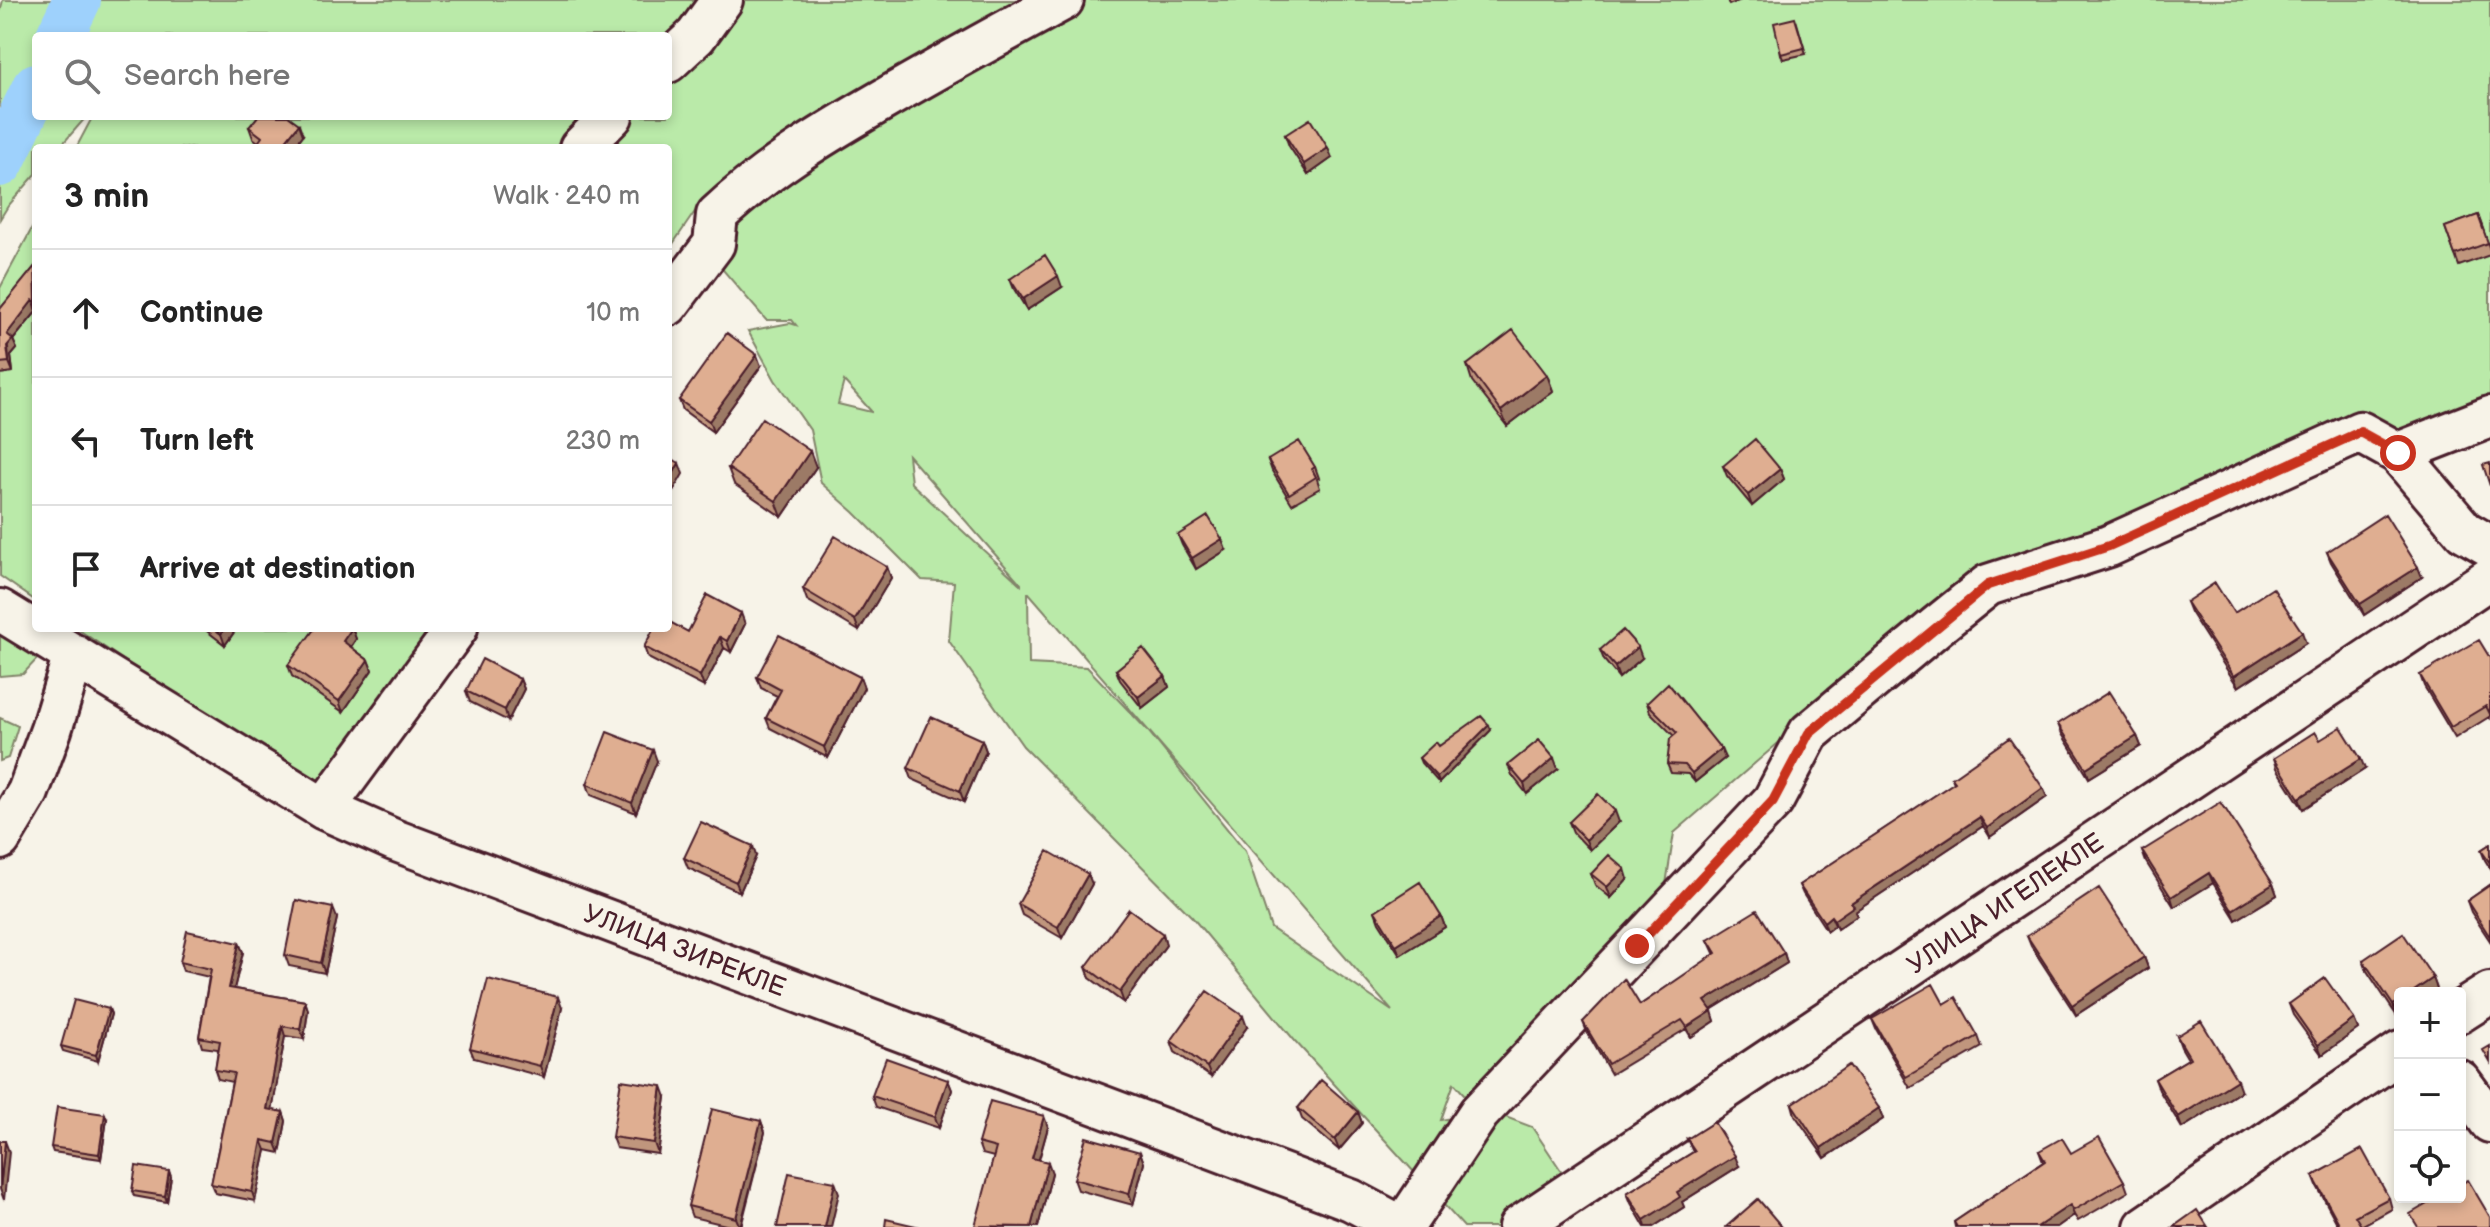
<!DOCTYPE html>
<meta charset="utf-8">
<style>
:root{--surface:#fff;--page:#f2f2f2;--text:#222;--muted:#767676;--line:#e0e0e0}
body{margin:0;font-family:"Balsamiq Sans",sans-serif;background:var(--page);color:var(--text)}
.controls{position:absolute;right:24px;bottom:24px;display:grid;overflow:hidden;border-radius:8px;box-shadow:0 4px 12px #0003}
.controls button{width:72px;height:72px;display:grid;place-items:center;padding:0;border:0;border-bottom:2px solid var(--line);background:var(--surface);color:var(--text);font:40px sans-serif}
.stop{position:absolute;width:24px;height:24px;margin:-18px;border:6px solid #c8321e;border-radius:50%;background:#fff}
.stop.end{background:#c8321e;border-color:#fff;box-shadow:0 2px 8px #0008}
.list{margin:0;padding:0;list-style:none}
h2{display:flex;justify-content:space-between;align-items:center;height:104px;margin:0;padding:0 32px;font-size:34px}
h2 small{font-size:26px;font-weight:400;color:var(--muted)}
.list li{display:grid;grid-template-columns:52px 1fr auto;gap:24px;align-items:center;box-sizing:border-box;height:128px;padding:0 32px;border-top:2px solid var(--line)}
.list b{display:block;font-size:30px;white-space:nowrap}
.list em{font-size:26px;font-style:normal;color:var(--muted)}
.icon{flex:none;width:44px;height:44px;fill:none;stroke:currentColor;stroke-width:2;stroke-linecap:round;stroke-linejoin:round}
.map{position:relative;flex:none;width:2490px;height:1227px;overflow:hidden}
.search{position:absolute;background:var(--surface);box-shadow:0 4px 12px #0003;left:32px;top:32px;width:640px;height:88px;display:flex;align-items:center;gap:20px;box-sizing:border-box;padding:0 28px;border-radius:8px;color:var(--muted);font-size:30px}
.panel{position:absolute;background:var(--surface);box-shadow:0 4px 12px #0003;left:32px;top:144px;width:640px;height:488px;border-radius:8px}
.map>svg:first-child{display:block}
</style>
<div class="map">
<svg width="2490" height="1227" viewBox="0 0 2490 1227">
<rect width="100%" height="100%" fill="#f7f3e8"/>
<filter id="ink" filterUnits="userSpaceOnUse"><feTurbulence type="fractalNoise" baseFrequency=".0125" numOctaves="2"/><feDisplacementMap in="SourceGraphic" scale="16" xChannelSelector="R" yChannelSelector="G"/><feConvolveMatrix kernelMatrix="1 2 1 2 8 2 1 2 1" color-interpolation-filters="sRGB"/></filter>
<g filter="url(#ink)">
<path fill="#baeaa9" stroke="#82846a" stroke-width="2" fill-rule="evenodd" d="M3,0H2490V413L2373,453L2114,531L1988,562L1674,833L1662,910L1473,1104L1454,1083L1441,1120L1490,1111L1532,1127L1568,1181L1502,1227H1464L1295,1041L1192,917L1023,746L949,641L954,582L922,580L854,512L821,483L810,430L775,380L748,331L790,323L796,325L792,320H766L699,242L709,224L696,210L668,251V148H76L93,116H668V36H36V116H87L59,148H36V174L8,206L0,219V12ZM844,381L871,411V412L838,404ZM908,455L1021,584V585L911,483ZM1028,593H1029L1392,1011L1271,928L1245,851L1149,732L1087,667L1029,664Z
M36,221V601L0,576V288Z
M76,628H438L318,792Z
M0,635L39,657L23,674L0,676Z
M0,718L18,726L8,758L0,761Z"/>
<g fill="none" stroke-linecap="round" stroke-linejoin="round">
<path stroke="#9ed1fc" stroke-width="48" d="M60,36L77,0
M0,163L36,87"/>
<defs>
<path id="minor" d="M668,62L696,36L722,0
M580,148L612,116
M668,305L714,244L717,215C765,170 819,137 876,104C938,68 1000,34 1063,0
M2398,453L2490,417
M0,610L324,809L394,840L1351,1200L1402,1227
M324,809L457,628
M0,839L28,792L51,730L74,655
M2460,1012L2490,993
M2460,1081L2490,1122
M1403,1227L1479,1113L1773,801L1809,733L1937,626L1988,585L2109,546L2360,432L2398,453L2464,531L2490,546
M1519,1227L2490,578
M2145,1227L2400,1052"/>
</defs>
<use href="#minor" stroke="#4a1f2b" stroke-width="46"/>
<use href="#minor" stroke="#f7f3e8" stroke-width="40"/>
</g>
<path fill="#c0967d" stroke="#4a1f2b" stroke-width="2" d="M1727,0H1741L1729,5Z
M1797,23L1806,54L1783,59L1781,54Z
M249,127L303,135L293,148H254L258,142L253,138Z
M1285,135L1332,158L1308,175L1289,146Z
M2478,215L2490,250V255L2459,266L2445,227Z
M36,266V312L13,340L17,349L11,356L13,372L0,374V309Z
M1010,279L1062,287L1027,310L1014,289Z
M1467,365L1547,375L1553,391L1507,426L1472,381Z
M761,366L713,432L683,410L679,400Z
M1268,460L1315,467L1319,478L1317,479L1320,488L1292,504L1272,471Z
M1723,466L1780,469L1784,479L1752,506L1727,476Z
M816,467L782,517L734,484L728,468Z
M1178,535L1226,550L1196,569L1182,545Z
M2327,552L2422,577L2364,615L2331,562Z
M887,567L891,578L859,631L807,600L803,589Z
M2186,602L2234,613L2306,643L2238,687L2190,612Z
M745,624L731,652L724,648L704,687L648,658L644,647L688,632Z
M203,628H237L225,645Z
M352,628L356,639L351,647L368,660L372,670L343,712L292,676L288,665Z
M1600,650L1642,658L1619,678L1604,660Z
M2490,658V718L2489,717L2455,738L2424,686L2420,675Z
M1116,670L1165,676L1169,687L1142,708L1120,680Z
M757,677H860L864,688L828,758L770,728L766,718L777,696L761,688Z
M520,679L524,689L508,721L470,702L466,691Z
M1647,703L1725,758L1695,782L1688,774L1671,773L1667,764L1674,736L1650,712Z
M2058,724L2137,736L2141,746L2089,778L2062,734Z
M1491,730L1439,783L1421,763L1419,758L1439,746Z
M982,740L986,751L964,802L912,779L908,768Z
M2274,758L2365,769L2303,809L2277,768Z
M657,761L636,813L591,795L587,784Z
M1508,765L1558,769L1527,794L1512,775Z
M1952,778L2043,788L2047,797L1990,837L1983,826L1855,911L1857,915L1837,929L1835,925L1827,931L1803,894L1799,885L1954,783Z
M1569,822H1619L1590,850L1573,832Z
M2490,844V868L2485,860L2481,850Z
M2142,851L2273,884L2277,895L2236,920L2213,883L2174,907L2146,862Z
M756,856L740,892L688,868L684,858Z
M1591,874L1628,879L1611,898L1595,885Z
M1092,884L1062,938L1022,915L1018,904Z
M2490,885V941L2471,912L2467,901Z
M1375,911L1441,916L1445,927L1400,955L1379,922Z
M337,918L325,973L289,966L285,955Z
M1163,934L1166,945L1124,1003L1090,978L1086,967Z
M2027,936L2144,957L2148,968L2076,1015L2031,946Z
M1708,940L1784,953L1787,963L1711,1010L1715,1021L1691,1037L1686,1029L1611,1074L1587,1032L1583,1022L1640,1005L1715,955Z
M239,943L243,952L234,989L305,1001L308,1010L304,1039L285,1036L272,1110L283,1112L286,1121L280,1153L266,1150L255,1201L215,1193L211,1184L232,1082L218,1079L215,1070L218,1049L202,1047L199,1037L209,977L183,971L180,962Z
M2363,960L2433,978L2437,989L2431,993H2400V1014L2397,1016L2367,971Z
M1944,1004L1978,1036L1982,1047L1910,1088L1876,1029L1872,1019Z
M2289,1004L2354,1019L2358,1029L2322,1055L2293,1015Z
M562,1008L544,1077L474,1058L470,1048Z
M109,1009L111,1014L98,1061L63,1051L61,1046Z
M1247,1027L1211,1077L1175,1052L1171,1041Z
M2177,1036L2241,1091L2182,1128L2159,1090L2155,1079L2188,1059L2181,1047Z
M948,1080L952,1090L939,1128L876,1107L872,1096Z
M666,1097L658,1154L616,1148L612,1137Z
M1792,1104L1879,1108L1883,1119L1825,1158L1795,1115Z
M1298,1108L1358,1112L1362,1123L1339,1150L1302,1119Z
M107,1119L101,1159L53,1152L51,1147Z
M761,1121L765,1132L741,1227H734L692,1217L688,1206Z
M1048,1127L1039,1160L1052,1173L1038,1227H976L994,1157L982,1154L978,1143Z
M1687,1139L1739,1166L1682,1202L1684,1207L1653,1227H1645L1631,1203L1627,1193L1693,1152Z
M2039,1151L2071,1153L2124,1181L2128,1192L2078,1221L2074,1215L2057,1227H1955L1954,1222L2043,1162Z
M1140,1152L1144,1163L1133,1205L1078,1190L1074,1179Z
M169,1171L171,1177L167,1202L134,1196L132,1191Z
M2313,1176L2389,1198L2392,1209L2361,1226L2362,1227H2339L2317,1186Z"/>
<path fill="#9c7a66" stroke="#4a1f2b" stroke-width="2" d="M299,124L303,135L293,148H280Z
M1328,148L1332,158L1308,175L1304,164Z
M1058,276L1062,287L1027,310L1023,299Z
M33,300L36,312L13,340L17,349L11,356L13,372L9,362L7,334Z
M757,355L761,366L713,432L709,421Z
M1547,375L1553,391L1507,426L1501,411Z
M810,451L816,467L782,517L776,501Z
M679,463L683,474L668,500V483Z
M1780,469L1784,479L1752,506L1748,495Z
M1222,539L1226,550L1196,569L1192,558Z
M887,567L891,578L859,631L855,620Z
M2418,567L2422,577L2364,615L2360,604Z
M741,613L745,624L731,652L727,641Z
M225,628H237L225,645L221,634Z
M352,628L356,639L347,652L343,641Z
M2302,632L2306,643L2238,687L2234,676Z
M720,637L724,648L704,687L700,676Z
M1638,647L1642,658L1619,678L1615,667Z
M368,660L372,670L343,712L339,701Z
M1165,676L1169,687L1142,708L1138,697Z
M860,677L864,688L828,758L824,747Z
M520,679L524,689L508,721L505,710Z
M1489,725L1491,730L1439,783L1437,777Z
M2137,736L2141,746L2089,778L2086,768Z
M982,740L986,751L964,802L960,791Z
M1721,749L1725,758L1695,782L1692,773Z
M653,750L657,761L636,813L632,803Z
M1554,758L1558,769L1527,794L1524,784Z
M2361,759L2365,769L2303,809L2299,798Z
M2043,788L2047,797L1990,837L1987,828Z
M1615,811L1619,822L1590,850L1586,840Z
M1980,817L1983,826L1855,911L1857,915L1837,929L1834,920L1851,903Z
M753,846L756,856L740,892L736,882Z
M1625,869L1628,879L1611,898L1607,887Z
M2209,873L2213,883L2174,907L2171,897Z
M1088,874L1092,884L1062,938L1058,927Z
M2273,884L2277,895L2236,920L2232,910Z
M333,908L337,918L325,973L321,963Z
M1441,916L1445,927L1400,955L1396,945Z
M1831,916L1835,925L1827,931L1824,922Z
M1163,934L1166,945L1124,1003L1120,992Z
M239,943L243,952L232,997L229,988Z
M1784,953L1787,963L1709,1011L1705,1001Z
M2144,957L2148,968L2076,1015L2072,1005Z
M2433,978L2437,989L2431,993H2411Z
M558,997L562,1008L544,1077L540,1066Z
M305,1001L308,1010L304,1039L300,1029Z
M2400,1001V1014L2397,1016L2393,1005Z
M109,1009L111,1014L98,1061L96,1055Z
M1712,1011L1715,1021L1691,1037L1687,1027Z
M1243,1016L1247,1027L1211,1077L1207,1067Z
M2354,1019L2358,1029L2322,1055L2318,1045Z
M282,1026L285,1036L271,1118L267,1109Z
M948,1080L952,1090L939,1128L935,1117Z
M2237,1080L2241,1091L2182,1128L2178,1117Z
M662,1086L666,1097L658,1154L654,1143Z
M1879,1108L1883,1119L1825,1158L1821,1148Z
M283,1112L286,1121L280,1153L276,1143Z
M1358,1112L1362,1123L1339,1150L1335,1140Z
M105,1114L107,1119L101,1159L99,1154Z
M1044,1116L1048,1127L1036,1169L1032,1158Z
M761,1121L765,1132L740,1227L736,1218Z
M262,1140L266,1150L255,1201L252,1192Z
M5,1141L9,1152L4,1200L0,1189Z
M1140,1152L1144,1163L1133,1205L1129,1194Z
M1735,1156L1739,1166L1682,1202L1684,1207L1653,1227H1646L1644,1220L1677,1192Z
M1048,1162L1052,1173L1038,1227H1031Z
M169,1171L171,1177L167,1202L165,1196Z
M835,1182L839,1193L831,1227H825Z
M2070,1205L2074,1215L2057,1227H2037Z"/>
<path fill="#dfae91" stroke="#4a1f2b" stroke-width="2" d="M1795,18L1804,48L1781,54L1774,23Z
M258,116H288L299,124L280,148H254L262,137L249,127Z
M1310,119L1328,148L1304,164L1285,135Z
M2478,215L2488,243L2455,255L2445,227Z
M1045,255L1058,276L1023,299L1010,279Z
M35,266L36,302L33,300L7,334L13,339L7,346L9,362L0,363V309Z
M1513,330L1547,375L1501,411L1467,365Z
M727,333L757,355L709,421L679,400Z
M762,418L810,451L776,501L728,468Z
M1755,439L1780,469L1748,495L1723,466Z
M1299,441L1315,467L1312,469L1316,477L1289,494L1268,460Z
M668,456L679,463L668,483Z
M2490,463V486L2483,465Z
M2385,514L2418,567L2360,604L2327,552Z
M1208,516L1222,539L1192,558L1178,535Z
M835,536L887,567L855,620L803,589Z
M2215,583L2234,613L2273,588L2302,632L2234,676L2186,602Z
M707,595L741,613L727,641L720,637L700,676L644,647L654,628H668V621L688,632Z
M213,628H225L221,634Z
M315,628H352L343,641L368,660L339,701L288,665Z
M1623,630L1638,647L1615,667L1600,650Z
M779,635L860,677L824,747L766,718L781,690L757,677Z
M2479,640L2490,658V714L2486,706L2451,727L2420,675Z
M1143,648L1165,676L1138,697L1116,670Z
M482,659L520,679L505,710L466,691Z
M1668,683L1721,749L1692,773L1685,765L1667,764L1670,739L1677,733L1647,703Z
M2109,692L2137,736L2086,768L2058,724Z
M1481,716L1489,725L1437,777L1419,758L1436,742L1439,746Z
M931,717L982,740L960,791L908,768Z
M2341,727L2361,759L2299,798L2274,758L2315,732L2320,740Z
M607,732L653,750L632,803L587,784Z
M2009,738L2043,788L1987,828L1980,817L1851,903L1854,906L1834,920L1831,916L1824,922L1799,885L1955,782L1952,778Z
M1539,740L1554,758L1524,784L1508,765Z
M1598,794L1615,811L1586,840L1569,822Z
M2221,802L2273,884L2232,910L2209,873L2171,897L2142,851Z
M701,822L753,846L736,882L684,858Z
M2490,844V863L2481,850Z
M1048,851L1088,874L1058,927L1018,904Z
M1609,855L1625,869L1607,887L1591,874Z
M1420,882L1441,916L1396,945L1375,911Z
M2490,885V937L2467,901Z
M2099,888L2144,957L2072,1005L2027,936Z
M296,900L333,908L321,963L285,955Z
M1129,909L1163,934L1120,992L1086,967Z
M1757,910L1784,953L1705,1001L1712,1011L1687,1027L1682,1020L1608,1064L1583,1022L1624,979L1640,1005L1716,953L1708,940Z
M187,931L239,943L229,988L305,1001L300,1029L282,1026L267,1109L283,1112L276,1143L262,1140L252,1192L211,1184L234,1073L215,1070L220,1041L199,1037L211,969L180,962Z
M2403,933L2433,978L2411,993H2400V1001L2393,1005L2363,960Z
M2325,978L2354,1019L2318,1045L2289,1004Z
M488,979L558,997L540,1066L470,1048Z
M1933,984L1944,1004L1956,997L1978,1036L1906,1077L1872,1019Z
M1207,991L1243,1016L1207,1067L1171,1041Z
M74,1000L109,1009L96,1055L61,1046Z
M2201,1021L2237,1080L2178,1117L2155,1079L2190,1058L2177,1036Z
M2490,1046V1062L2483,1050Z
M886,1058L948,1080L935,1117L872,1096Z
M1849,1065L1879,1108L1821,1148L1792,1104Z
M621,1080L662,1086L654,1143L612,1137Z
M1321,1080L1358,1112L1335,1140L1298,1108Z
M990,1101L1044,1116L1032,1158L1048,1162L1031,1227L975,1226L996,1148L978,1143Z
M57,1107L105,1114L99,1154L51,1147Z
M712,1109L761,1121L736,1218L688,1206Z
M1714,1122L1735,1156L1677,1192L1680,1197L1644,1220L1627,1193L1695,1151L1687,1139Z
M1086,1137L1140,1152L1129,1194L1074,1179Z
M2099,1137L2124,1181L2074,1210L2070,1205L2037,1227H1957L1954,1222L2045,1161L2039,1151L2062,1138L2071,1153Z
M0,1141H5L0,1189Z
M2362,1149L2389,1198L2355,1216L2362,1227H2341L2313,1176Z
M136,1166L169,1171L165,1196L132,1191Z
M789,1173L835,1182L825,1227H777Z
M2468,1180L2490,1217V1227H2418L2410,1214L2439,1197H2460V1184Z
M1758,1199L1782,1227H1726Z
M2197,1210L2208,1227H2173Z
M886,1219L920,1227H885Z"/>
</g>
<g fill="none" stroke-linecap="round" stroke-linejoin="round" filter="url(#ink)">
<path stroke="#c8321e" stroke-width="10" d="M1637,946L1773,801L1809,733L1988,585L2109,546L2360,432L2398,453"/>
</g>
<g text-anchor="middle" stroke-width="6" stroke-linejoin="round" paint-order="stroke">
<g font-size="26" fill="#4a1f2b" stroke="#f7f3e8">
<text transform="translate(2005 903) rotate(-34)" y="9">УЛИЦА ИГЕЛЕКЛЕ</text>
<text transform="translate(685 950) rotate(21)" y="9">УЛИЦА ЗИРЕКЛЕ</text>
</g>
</g>
</svg>
<div class="controls">
<button>+</button>
<button>−</button>
<button><svg class="icon" aria-label="locate" viewBox="0 0 24 24"><circle cx="12" cy="12" r="6"/><path d="M12 2v4M12 18v4M2 12h4M18 12h4"/></svg></button>
</div>
<div class="stop" style="left:2398px;top:453px"></div>
<div class="stop end" style="left:1637px;top:946px"></div>
<div class="search"><svg class="icon" aria-label="search" viewBox="0 0 24 24"><circle cx="10" cy="10" r="6"/><path d="M15 15l6 6"/></svg>Search here</div>
<section class="panel">
<h2>3 min<small>Walk · 240 m</small></h2>
<ul class="list">
<li><svg class="icon" aria-label="ahead" viewBox="0 0 24 24"><path d="M12 20V5M6 11l6-6 6 6"/></svg><div><b>Continue</b></div><em>10 m</em></li>
<li><svg class="icon" aria-label="left" viewBox="0 0 24 24"><path d="M17 20v-9H6M10 6l-5 5 5 5"/></svg><div><b>Turn left</b></div><em>230 m</em></li>
<li><svg class="icon" aria-label="arrive" viewBox="0 0 24 24"><path d="M6 21V4h12l-3 4 3 4H6"/></svg><div><b>Arrive at destination</b></div></li>
</ul>
</section>
</div>
